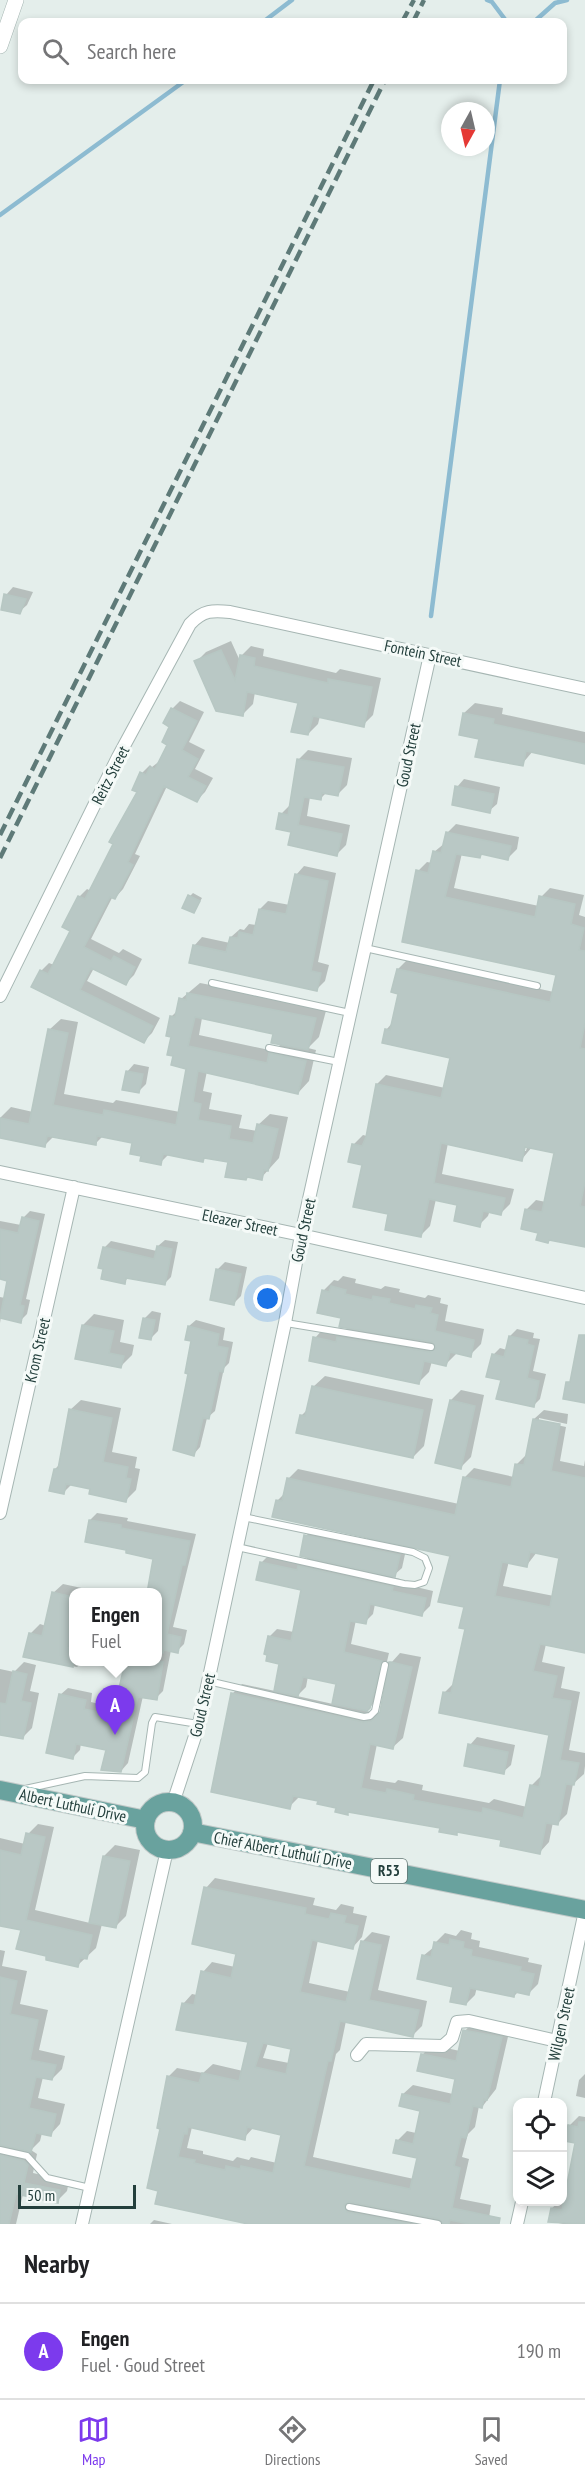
<!DOCTYPE html>
<meta charset="utf-8">
<style>
:root{--surface:#fff;--page:#f2f2f2;--text:#202124;--muted:#757577;--line:#e0e0e0;--accent:#7c3aed}
body{margin:0;font-family:"PT Sans Narrow",sans-serif;background:var(--page);color:var(--text)}
.controls{position:absolute;right:18px;bottom:18px;display:grid;overflow:hidden;border-radius:12px;box-shadow:0 3px 9px #0003}
.controls button{width:54px;height:54px;display:grid;place-items:center;padding:0;border:0;border-bottom:2px solid var(--line);background:var(--surface);color:var(--text);font:30px sans-serif}
.compass{position:absolute;left:441px;top:102px;width:54px;height:54px;border-radius:50%;background:var(--surface);box-shadow:0 3px 9px #0003;rotate:188deg}
.scale{position:absolute;left:18px;bottom:15px;width:118px;box-sizing:border-box;padding-left:6px;border:3px solid #233f3c;border-top:0;font-size:16px;line-height:21px;white-space:nowrap;color:#233f3c;-webkit-text-stroke:4px #f5faf8;paint-order:stroke}
.you{position:absolute;left:268px;top:1299px;width:21px;height:21px;margin:-15px;border:4px solid #fff;border-radius:50%;background:#1a73e8;box-shadow:0 0 0 9px #1a73e833}
.badge{display:grid;place-items:center;width:39px;height:39px;border-radius:50%;background:var(--accent);color:#fff;font-size:20px;font-weight:700}
.pin{position:absolute;translate:-50% -50px;filter:drop-shadow(0 2px 3px #0008)}
.pin::after{content:'';position:absolute;top:32px;width:21px;height:18px;background:inherit;clip-path:polygon(0 0,100% 0,50% 100%)}
.popup{position:absolute;left:69px;top:1588px;width:93px;height:78px;box-sizing:border-box;display:grid;place-content:center;border-radius:12px;background:var(--surface);filter:drop-shadow(0 2px 4px #0005);font-size:20px;white-space:nowrap;color:var(--muted)}
.popup b{font-size:22px;color:var(--text)}
.popup::after{content:'';position:absolute;left:50%;top:100%;margin-left:-12px;border:12px solid transparent;border-top-color:var(--surface)}
.list{margin:0;padding:0;list-style:none}
h2{display:flex;justify-content:space-between;align-items:center;height:78px;margin:0;padding:0 24px;font-size:26px}
h2 small{font-size:20px;font-weight:400;color:var(--muted)}
.list li{display:grid;grid-template-columns:39px 1fr auto;gap:18px;align-items:center;box-sizing:border-box;height:96px;padding:0 24px;border-top:2px solid var(--line)}
.list b{display:block;font-size:22px;white-space:nowrap}
.list p{margin:0;font-size:20px;white-space:nowrap;color:var(--muted)}
.list em{font-size:20px;font-style:normal;color:var(--muted)}
.icon{flex:none;width:33px;height:33px;fill:none;stroke:currentColor;stroke-width:2;stroke-linecap:round;stroke-linejoin:round}
.map{position:relative;flex:none;width:585px;height:2224px;overflow:hidden}
.search{position:absolute;background:var(--surface);box-shadow:0 3px 9px #0003;left:18px;right:18px;top:18px;height:66px;display:flex;align-items:center;gap:15px;box-sizing:border-box;padding:0 21px;border-radius:12px;color:var(--muted);font-size:22px}
.sheet{height:174px;background:var(--surface)}
nav{display:flex;justify-content:space-around;align-items:center;box-sizing:border-box;height:84px;border-top:2px solid var(--line);background:var(--surface);font-size:16px;color:var(--muted)}
nav a{display:grid;justify-items:center;gap:3px}
nav .on{color:var(--accent)}
.map>svg:first-child{display:block}
</style>
<div class="map">
<svg width="585" height="2224" viewBox="0 0 585 2224">
<rect width="100%" height="100%" fill="#e4eeeb"/>
<path fill="#0003" fill-rule="evenodd" d="M13,587L33,592L27,605L19,612L6,595Z
M231,641L240,661L241,656L251,646L264,649L263,656L336,673L340,669L381,678L373,715L363,725L320,716L318,724L308,734L299,702L255,692L253,704L243,714L196,662L206,652Z
M180,701L204,712L189,742L205,750L195,769L213,778L205,792L197,800L167,786L135,854L140,856L123,889L115,898L113,896L91,939L119,953L123,949L142,959L134,975L126,983L94,968L87,981L160,1018L152,1033L144,1041L41,971L49,963L54,965L72,930L79,897L87,889L91,891L139,792L142,773L150,765L152,767L161,760L169,744L172,709Z
M475,703L503,708L502,714L585,732V762L533,751L522,764L481,738L464,713Z
M308,750L352,758L347,785L338,794L327,792L320,799L310,797L307,816L350,825L346,845L337,854L293,831L281,814L290,805L299,759Z
M464,779L500,787L497,804L489,811L457,787Z
M456,824L519,837L517,849L508,858L483,853L480,857L462,853L454,888L539,906L541,897L550,888L584,895L579,915L585,917V1247L523,1228L527,1209L536,1200L546,1202L556,1152L532,1147L522,1159L448,1143L442,1174L514,1189L510,1204L501,1213L490,1210L488,1216L479,1225L459,1204L436,1199L430,1226L421,1235L390,1213L354,1144L363,1135L367,1136L377,1084L386,1075L445,1088L452,1057L386,1030L393,1022L400,993L398,969L407,960L554,992L557,974L404,941L418,871L427,862L432,863L434,852L445,843L447,833ZM526,1140H529L526,1151H523Z
M304,866L336,873L318,962L329,965L325,981L317,989L194,946L202,937L230,943L231,937L240,929L244,930L249,924L257,925L260,909L268,901L290,905L296,875Z
M193,893L202,898L194,912L190,896Z
M200,983L327,1007L319,1037L308,1048L316,1050L309,1081L298,1093L207,1071L203,1091L212,1093L209,1109L242,1115L239,1128L257,1131L258,1125L270,1114L288,1117L279,1158L261,1178L248,1176L245,1179L230,1161L206,1157L202,1160L169,1154L160,1163L143,1155L134,1142L103,1136L95,1144L54,1136L44,1146L0,1137V1118L11,1107L33,1112L49,1030L61,1019L78,1022L64,1094L113,1103L116,1100L180,1112L188,1067L175,1055L172,1016L178,1010L181,999ZM202,1018L275,1032L281,1044L274,1051L199,1035Z
M134,1064L149,1067L146,1084L139,1091L127,1072Z
M30,1211L45,1214L26,1299L30,1300L27,1314L20,1321L1,1317L0,1323V1297L5,1298L9,1280L0,1278V1221L21,1225L23,1218Z
M165,1240L178,1242L171,1277L164,1284L129,1277L124,1282L104,1268V1248L111,1241L157,1251L158,1246Z
M225,1262L247,1267L241,1296L234,1303L217,1270Z
M343,1276L356,1279L355,1283L381,1289L385,1286L400,1289L399,1292L425,1298L428,1295L441,1298L440,1303L448,1305L445,1321L484,1329L481,1344L470,1355L457,1353L446,1364L432,1361L429,1372L419,1382L315,1338L325,1327L345,1331L349,1327L323,1291L334,1280L338,1281Z
M152,1311L161,1313L158,1331L151,1338L144,1319Z
M94,1314L124,1320L120,1342L134,1345L132,1355L121,1366L83,1325Z
M196,1320L225,1328L223,1340L233,1342L229,1363L224,1368L215,1411L207,1418L200,1447L194,1454L190,1372L193,1340L189,1326Z
M517,1329L534,1333L533,1338L540,1339L533,1371L546,1374L540,1399L533,1406L502,1379L493,1355L500,1348L507,1350L510,1336Z
M325,1376L433,1399L424,1446L413,1457L301,1416L309,1408L313,1387Z
M461,1390L484,1395L471,1457L461,1467L451,1400Z
M81,1400L121,1408L112,1452L137,1457L135,1468L140,1469L136,1490L126,1500L92,1488L72,1484L64,1492L55,1469L60,1464L70,1410Z
M544,1410L568,1414L567,1424L539,1418V1421L566,1427L560,1461L584,1466L585,1460V1652L546,1644L542,1662L565,1667L561,1688L580,1692L569,1750L585,1753V1766L584,1774L573,1784L567,1814L558,1823L553,1822L549,1842L540,1852L503,1839L459,1831L456,1834L442,1827L349,1811L347,1813L320,1800L300,1796L289,1807L232,1694L242,1684L275,1691L281,1663L269,1637L277,1629L294,1632L303,1588L261,1563L269,1555L303,1563L309,1556L306,1536L313,1528L367,1539V1537L277,1501L285,1493L288,1479L298,1469L459,1504L464,1478L474,1468L514,1477L517,1464L527,1454L534,1419ZM407,1545L452,1555L465,1606L467,1628L455,1682L445,1692L551,1734L541,1776L531,1786L527,1807L494,1799L489,1803L422,1790L423,1785L398,1780L395,1783L370,1779L377,1744L393,1747L403,1738L421,1657L400,1653L391,1663L382,1712L376,1713L366,1711L378,1699L389,1653L351,1644L356,1620L365,1622L373,1614L375,1604L422,1614L430,1606L433,1591L399,1583L400,1579L392,1577L402,1568ZM537,1552L561,1557L554,1596L503,1586L509,1561L527,1565ZM308,1676L338,1683L333,1704L297,1696L306,1687Z
M97,1513L128,1518L127,1521L196,1534L173,1627L187,1630L184,1644L177,1651L171,1650L163,1691L156,1698L143,1696L128,1763L121,1771L108,1749L81,1743L80,1750L73,1757L60,1695L68,1688L92,1693L91,1702L116,1708L126,1662H157L155,1557L128,1549L90,1520Z
M63,1584L96,1591L73,1592V1662H82L77,1667L25,1656L30,1634L40,1624L46,1626L53,1593Z
M24,1662L36,1665L30,1691L39,1693L32,1728L22,1738L0,1733V1669L14,1672Z
M477,1737L515,1745L511,1765L503,1772L470,1745Z
M38,1824L54,1827L35,1910L90,1923L104,1856L115,1845L140,1850L126,1916L115,1927L102,1924L96,1948L78,1965L48,1955L23,1929L0,1924V1838L25,1844L28,1834Z
M215,1878L315,1898L313,1905L336,1910L341,1904L354,1907L353,1913L367,1916L362,1937L353,1947L318,1940L309,1983L350,1992L363,1941L372,1932L390,1936L378,1990L427,2001L422,2026L413,2035L346,2021L340,2050L336,2054L313,2157L414,2179L419,2157L397,2141L407,2131L416,2133L421,2110L403,2094L413,2085L453,2094L457,2078L422,2055L432,2045L460,2051L465,2031L474,2021L510,2028L496,2089L482,2107L479,2106L475,2127L468,2134L462,2157L469,2159L460,2199L491,2205L488,2224H255L160,2189L168,2077L177,2068L203,2073L213,2064L243,2071L249,2040L183,2004L192,1994L197,1995L203,1972L212,1962L235,1967L238,1953L206,1888ZM268,2043L293,2048L289,2063L263,2058ZM192,2127L244,2138L254,2127L283,2134L277,2163L251,2157L249,2160L237,2157L233,2161L203,2154V2151L187,2148Z
M461,1930L472,1933L471,1939L480,1941L479,1947L529,1958L528,1962L542,1965L538,1984L529,1993L519,1991L514,1996L477,1987L475,1995L466,2004L455,1986L423,1956L434,1947L435,1943L445,1933L456,1936Z
M0,1950L5,1951L2,1966L27,1971L20,2004L48,2010L39,2050L65,2056L62,2069L52,2079L43,2077L38,2098L65,2104L60,2124L50,2135L42,2133L40,2141L31,2150L37,2154L33,2173L69,2181L67,2191L57,2201L23,2194L16,2224H0Z
M585,2074V2098L576,2096L579,2080Z
M579,2116L585,2117V2224H563L550,2221L552,2208L559,2202H562V2199H566L576,2142L569,2126Z
M154,2220L172,2224H150Z"/>
<g fill="none" stroke-linecap="round" stroke-linejoin="round">
<path stroke="#8dbbd1" stroke-width="4.5" d="M487,0L492,2L507,22
M263,22L292,0
M511,22L536,20L555,3L567,0
M0,215L186,80
M431,616L500,80"/>
</g>
<path fill="#b9c8c5" stroke="#b7c7c3" stroke-width="1.5" fill-rule="evenodd" d="M4,594L26,599L20,614L1,610Z
M221,650L235,680L240,655L255,658L254,666L328,683V679L372,687L364,727L313,716L308,735L291,732L298,703L247,692L243,716L216,711L194,661Z
M171,708L197,721L182,750L198,759L188,777L206,786L197,802L164,786L128,862L133,865L115,899L110,897L84,947L111,961L114,956L135,967L126,985L91,968L80,990L153,1026L144,1043L31,987L40,970L48,974L70,931L62,927L78,896L85,899L113,844L109,842L137,792L132,790L140,772L146,775L150,767L155,769L167,745L162,742L169,727L163,723Z
M463,713L494,719L493,724L585,744V764L526,751L523,766L475,757L479,739L459,735Z
M297,759L344,767L338,796L322,793L321,800L304,797L298,825L342,834L337,856L288,845L291,832L276,829L279,813L288,815Z
M455,786L494,794L490,813L452,805Z
M446,832L511,846L508,860L481,854L480,858L456,854L445,897L535,917L539,896L575,904L571,924L584,928L579,950L585,951V1023L580,1048L585,1049V1182L580,1206L585,1207V1247L549,1240L548,1243L536,1240L538,1233L521,1229L525,1209L542,1212L554,1153L525,1147L522,1161L441,1143L434,1183L505,1198L501,1215L483,1211L480,1227L454,1221L457,1205L429,1199L421,1237L385,1230L388,1214L353,1207L362,1165L348,1162L352,1144L362,1146L366,1137L376,1084L441,1098L450,1058L382,1043L385,1029L390,1030L398,994L391,992L397,969L550,1002L556,975L402,942L416,870L428,873L433,851L441,853Z
M295,874L328,881L311,971L321,973L317,991L189,963L193,945L226,952L230,937L238,938L239,932L253,935L259,909L286,914Z
M188,895L200,901L194,913L182,908Z
M187,993L316,1018L308,1050L271,1043L273,1034L195,1017L188,1046L267,1063L269,1053L306,1061L298,1094L198,1071L193,1102L201,1104L198,1120L231,1126L229,1139L253,1143L257,1124L278,1129L268,1171L264,1170L262,1180L247,1177L246,1180L225,1177L228,1162L204,1158L203,1162L163,1154L161,1165L140,1161L141,1156L130,1154L132,1143L97,1136L96,1145L47,1136L45,1147L0,1138V1118L29,1124L48,1029L68,1033L53,1105L103,1115L104,1110L176,1125L186,1069L171,1065L173,1056L167,1055L171,1037L166,1036L170,1016L175,1017L179,998L186,1000Z
M126,1071L143,1074L139,1093L122,1090Z
M22,1217L39,1221L20,1305L24,1306L21,1323L0,1318L7,1281L0,1279V1229L18,1233Z
M157,1246L172,1249L165,1285L126,1278L125,1284L101,1279L103,1269L98,1268L103,1247L154,1259Z
M216,1269L241,1274L234,1305L210,1300Z
M331,1286L346,1290L345,1294L372,1300L373,1296L390,1299L389,1303L415,1309L416,1305L432,1308L430,1313L438,1315L435,1331L474,1340L471,1357L450,1352L446,1366L424,1361L419,1384L309,1361L313,1337L336,1342L337,1337L430,1352L436,1348L432,1342L339,1327L341,1318L317,1313L322,1290L329,1292Z
M143,1318L155,1320L151,1340L139,1338Z
M82,1325L114,1331L109,1353L124,1356L121,1368L75,1359Z
M188,1326L219,1334L217,1346L228,1348L223,1372L219,1371L209,1419L203,1418L194,1456L173,1450L188,1374L185,1373L191,1341L185,1340Z
M579,1335H585V1403L563,1399L566,1382H570Z
M509,1336L528,1340L527,1344L534,1346L527,1378L539,1381L534,1407L496,1399L501,1380L486,1377L492,1354L504,1357Z
M312,1386L423,1410L413,1458L296,1433L300,1415L305,1416Z
M450,1400L475,1406L461,1469L435,1463Z
M69,1409L112,1418L103,1462L128,1467L126,1478L131,1479L126,1502L89,1494L90,1489L66,1484L64,1494L49,1491L54,1469H58Z
M533,1419L560,1424L551,1471L585,1478V1653L540,1644L533,1671L557,1676L552,1698L571,1701L560,1760L579,1763L574,1785L566,1784L558,1825L546,1823L540,1854L500,1846L501,1840L457,1832V1835L439,1832L440,1828L348,1812V1815L335,1812L336,1808L317,1804L318,1801L293,1796L290,1809L211,1792L231,1693L363,1722L371,1721L380,1712L389,1662H391L412,1667L393,1749L370,1744L361,1788L386,1793L387,1789L414,1795L413,1800L482,1813L483,1808L523,1818L530,1785L539,1787L549,1735L439,1713L443,1692L451,1693L465,1629L459,1628L464,1607L438,1602L450,1556L272,1517L276,1500L282,1501L287,1478L455,1515L463,1477L511,1487L515,1464L524,1465ZM530,1552L559,1558L550,1607L495,1596L502,1562L527,1567Z
M89,1520L121,1525V1528L190,1541L185,1565H182L167,1634L181,1637L178,1653L164,1650L163,1653L157,1652V1593H147L153,1559L126,1553V1550L85,1542Z
M304,1535L400,1555L395,1577L300,1556Z
M260,1562L297,1570L298,1566L393,1587L392,1591L426,1598L422,1616L370,1604L366,1624L350,1621L344,1652L382,1661L370,1708L367,1711L332,1704L336,1684L303,1677L298,1696L274,1691L279,1664L266,1661L267,1655L264,1654L268,1636L291,1641L301,1590L256,1580Z
M52,1592L73,1597V1622L68,1646L73,1647V1667L23,1657L29,1633L42,1636Z
M125,1662H163L157,1700L138,1697L121,1772L101,1770L106,1750L76,1744L73,1759L46,1753L59,1694L86,1700L84,1709L113,1715Z
M13,1671L27,1674L21,1701L31,1703L23,1739L0,1735V1703L6,1704Z
M468,1744L508,1752L504,1774L464,1766Z
M26,1833L45,1837L26,1920L92,1935L87,1959L80,1958L78,1967L46,1960V1956L16,1949L21,1930L0,1926V1850L21,1855Z
M103,1856L130,1861L116,1928L89,1923Z
M204,1887L306,1908L305,1914L329,1919L331,1913L346,1916L344,1923L358,1926L353,1949L312,1940L300,1992L346,2002L361,1941L381,1945L369,2000L419,2010L413,2037L340,2021L331,2061H328L304,2166L410,2189L417,2158L393,2153L396,2140L413,2144L420,2111L399,2106L402,2094L450,2104L455,2079L417,2071L421,2054L456,2061L463,2030L502,2037L487,2100L484,2099L482,2108L473,2106L466,2138L461,2137L454,2166L460,2168L452,2208L500,2218L499,2224H469L450,2220L449,2224H443L439,2219L349,2202L344,2205L347,2212L410,2224H248L155,2204L158,2191L147,2188L160,2129L157,2128L167,2076L199,2083L202,2073L239,2081L248,2042L176,2030L182,2003L194,2005L201,1971L231,1978L236,1954L192,1944ZM263,2043L291,2049L286,2074L255,2067ZM188,2127L245,2140L247,2127L281,2135L273,2173L241,2166L240,2169L226,2166L225,2170L194,2163L195,2160L178,2157L184,2133L187,2134Z
M450,1939L464,1942L463,1948L472,1950L471,1956L521,1967L520,1971L534,1974L529,1995L515,1992L514,1997L470,1988L466,2005L450,2002L453,1987L417,1979L422,1955L431,1957L434,1942L449,1945Z
M0,1977L17,1981L10,2014L38,2020L30,2060L56,2065L52,2080L36,2077L29,2108L56,2114L51,2136L36,2133L31,2152L0,2145Z
M579,2122H585V2224L548,2222L551,2208L562,2210L575,2143L564,2141L568,2125L578,2127Z
M0,2155L24,2161L28,2165L24,2183L60,2190L58,2203L16,2194L9,2224H0Z"/>
<g fill="none" stroke-linecap="round" stroke-linejoin="round">
<defs>
<path id="service" d="M365,948L537,986
M212,983L350,1013
M269,1048L339,1062
M286,1323L431,1347
M237,1547L404,1584L415,1585L424,1582L429,1568L425,1558L413,1552L243,1517
M208,1681L364,1717L370,1716L375,1711L385,1665
M25,1789L85,1776L138,1778L145,1772L152,1723L155,1717L198,1724
M0,2150L27,2156L47,2178L90,2188
M349,2207L438,2224"/>
<path id="minor" d="M0,996L118,757L190,624C203,610 213,610 230,612L585,689
M0,1172L301,1235L585,1298
M0,1513L74,1187
M173,1803L199,1724L285,1323L301,1235L430,655
M357,2055L366,2044L443,2046L452,2038L457,2022L469,2021L557,2041
M544,2102L585,1911
M82,2224L167,1850
M517,2224L522,2202"/>
<path id="tertiary" d="M0,46L16,0"/>
<path id="primary" d="M0,1790L146,1820
M145 1826a24 24 0 1 1 48 0a24 24 0 1 1-48 0Z
M192,1832L585,1910"/>
</defs>
<use href="#service" stroke="#a6b6b3" stroke-width="8"/>
<use href="#minor" stroke="#a6b6b3" stroke-width="14"/>
<use href="#tertiary" stroke="#a6b6b3" stroke-width="16"/>
<use href="#primary" stroke="#c1c9c8" stroke-width="20"/>
<use href="#service" stroke="#fff" stroke-width="6"/>
<use href="#minor" stroke="#fff" stroke-width="12"/>
<use href="#tertiary" stroke="#fff" stroke-width="15"/>
<use href="#primary" stroke="#69a29e" stroke-width="18"/>
<path stroke="#5e7a78" stroke-width="4.5" stroke-dasharray="12 6" stroke-linecap="butt" d="M402,22L414,0
M413,22L424,0
M0,835L374,80
M0,858L385,80"/>
</g>
<g text-anchor="middle" stroke-width="6" stroke-linejoin="round" paint-order="stroke">
<rect fill="#f5faf8" stroke="#627774" stroke-width="1.5" x="371" y="1859" width="36" height="24" rx="4.5"/>
<g font-size="15" font-weight="bold" fill="#233f3c">
<text x="389" y="1876">R53</text>
</g>
<g font-size="16" fill="#233f3c" stroke="#f5faf8">
<text transform="translate(423 653) rotate(12)" y="6">Fontein Street</text>
<text transform="translate(408 755) rotate(-78)" y="6">Goud Street</text>
<text transform="translate(110 775) rotate(-63)" y="6">Reitz Street</text>
<text transform="translate(240 1222) rotate(12)" y="6">Eleazer Street</text>
<text transform="translate(303 1230) rotate(-78)" y="6">Goud Street</text>
<text transform="translate(37 1350) rotate(-77)" y="6">Krom Street</text>
<text transform="translate(202 1705) rotate(-77)" y="6">Goud Street</text>
<text transform="translate(73 1805) rotate(12)" y="6">Albert Luthuli Drive</text>
<text transform="translate(283 1850) rotate(11)" y="6">Chief Albert Luthuli Drive</text>
<text transform="translate(561 2024) rotate(-78)" y="6">Wilgen Street</text>
</g>
</g>
</svg>
<div class="controls">
<button><svg class="icon" aria-label="locate" viewBox="0 0 24 24"><circle cx="12" cy="12" r="6"/><path d="M12 2v4M12 18v4M2 12h4M18 12h4"/></svg></button>
<button><svg class="icon" aria-label="layers" viewBox="0 0 24 24"><path d="M12 4l9 5-9 5-9-5zM3 14l9 5 9-5"/></svg></button>
</div>
<svg class="compass" viewBox="-18 -18 36 36"><path d="M0-13l5 13h-10z" fill="#e53935"/><path d="M0 13l5-13h-10z" fill="#757577"/></svg>
<div class="scale">50 m</div>
<div class="you"></div>
<div class="pin badge" style="left:115px;top:1735px">A</div>
<div class="popup"><b>Engen</b>Fuel</div>
<div class="search"><svg class="icon" aria-label="search" viewBox="0 0 24 24"><circle cx="10" cy="10" r="6"/><path d="M15 15l6 6"/></svg>Search here</div>
</div>
<section class="sheet">
<h2>Nearby<small></small></h2>
<ul class="list">
<li><span class="badge">A</span><div><b>Engen</b><p>Fuel · Goud Street</p></div><em>190 m</em></li>
</ul>
</section>
<nav>
<a class="on"><svg class="icon" aria-label="map" viewBox="0 0 24 24"><path d="M3 6l6-2 6 2 6-2v14l-6 2-6-2-6 2zM9 4v14M15 6v14"/></svg>Map</a>
<a><svg class="icon" aria-label="directions" viewBox="0 0 24 24"><path d="M12 3l9 9-9 9-9-9zM9 14v-3h6M13 9l2 2-2 2"/></svg>Directions</a>
<a><svg class="icon" aria-label="saved" viewBox="0 0 24 24"><path d="M7 4h10v16l-5-4-5 4z"/></svg>Saved</a>
</nav>
